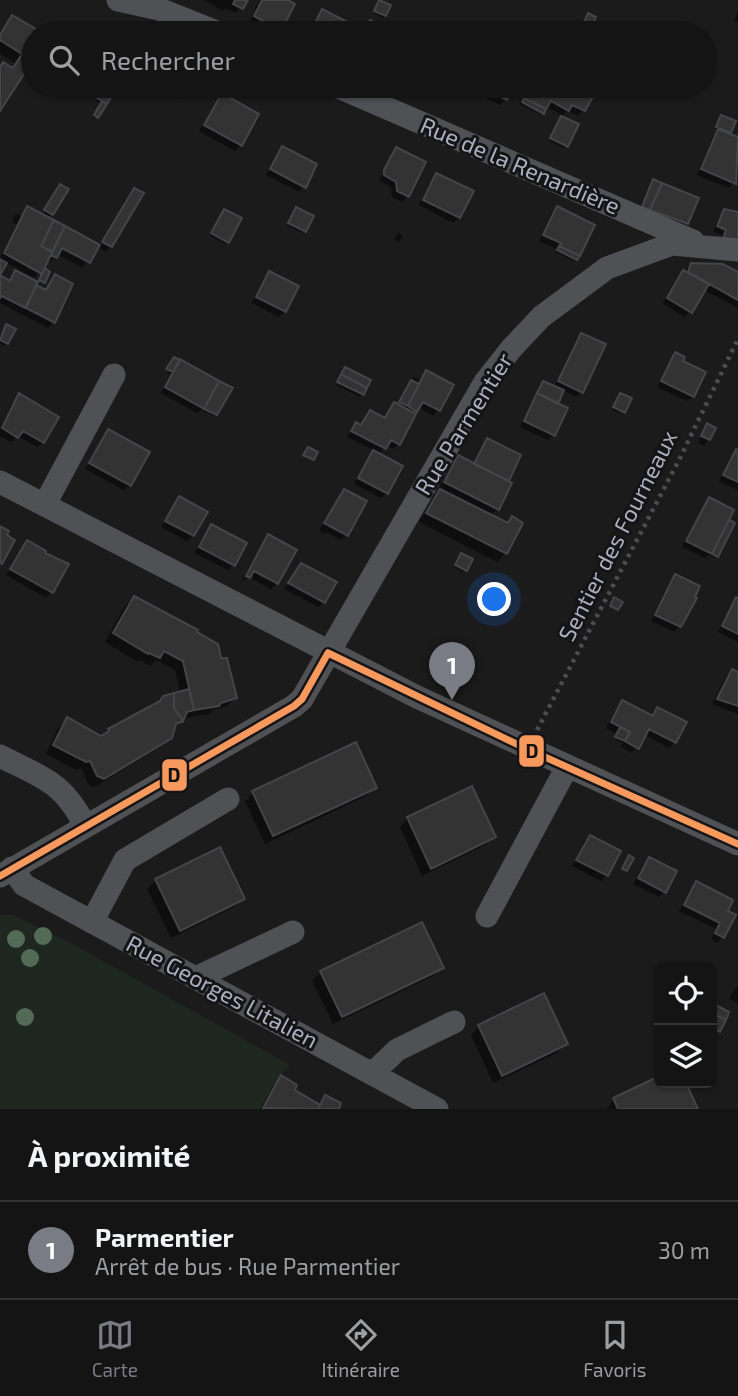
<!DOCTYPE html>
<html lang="fr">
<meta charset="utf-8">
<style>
:root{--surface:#141415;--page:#1d1d1e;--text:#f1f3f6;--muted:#9d9ea0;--line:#333334;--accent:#797c85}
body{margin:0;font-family:"Exo 2",sans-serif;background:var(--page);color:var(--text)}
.controls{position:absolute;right:21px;bottom:21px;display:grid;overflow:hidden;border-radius:10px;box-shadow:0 2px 5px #0004}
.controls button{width:63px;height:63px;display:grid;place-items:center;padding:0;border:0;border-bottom:2px solid var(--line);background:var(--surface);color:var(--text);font:35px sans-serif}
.you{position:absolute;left:495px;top:600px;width:24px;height:24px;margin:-18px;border:5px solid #fff;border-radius:50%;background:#1a73e8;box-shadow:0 0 0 10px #1a73e833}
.badge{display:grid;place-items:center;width:46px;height:46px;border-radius:50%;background:var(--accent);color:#fff;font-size:23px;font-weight:700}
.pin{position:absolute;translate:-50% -58px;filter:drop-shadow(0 2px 4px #0008)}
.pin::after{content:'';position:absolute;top:37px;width:24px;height:21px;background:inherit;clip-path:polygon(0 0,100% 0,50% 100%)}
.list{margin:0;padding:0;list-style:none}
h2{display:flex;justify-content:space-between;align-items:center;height:91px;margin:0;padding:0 28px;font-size:30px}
h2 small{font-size:23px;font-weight:400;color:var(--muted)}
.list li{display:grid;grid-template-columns:46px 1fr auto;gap:21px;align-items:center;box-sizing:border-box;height:98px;padding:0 28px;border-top:2px solid var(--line)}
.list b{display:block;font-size:26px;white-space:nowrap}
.list p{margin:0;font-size:23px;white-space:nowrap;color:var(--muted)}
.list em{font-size:23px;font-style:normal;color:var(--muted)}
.icon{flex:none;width:38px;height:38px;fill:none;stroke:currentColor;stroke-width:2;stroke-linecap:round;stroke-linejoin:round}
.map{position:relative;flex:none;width:738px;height:1109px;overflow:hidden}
.search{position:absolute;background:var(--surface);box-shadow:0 2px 5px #0004;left:21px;right:21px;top:21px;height:77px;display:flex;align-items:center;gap:18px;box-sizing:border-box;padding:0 24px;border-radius:38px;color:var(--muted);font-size:26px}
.sheet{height:189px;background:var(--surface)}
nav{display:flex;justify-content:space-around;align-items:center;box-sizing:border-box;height:98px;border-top:2px solid var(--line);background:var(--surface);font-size:19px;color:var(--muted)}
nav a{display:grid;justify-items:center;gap:4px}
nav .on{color:var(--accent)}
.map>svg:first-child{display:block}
</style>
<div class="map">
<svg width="738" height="1109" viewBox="0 0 738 1109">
<rect width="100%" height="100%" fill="#1b1b1c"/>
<path fill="#1e2720" d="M0,915H13L67,941L290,1065L281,1075L263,1109H0Z"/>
<path fill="#0007" d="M204,0H246L236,13L226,8L223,11Z
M259,0H284L279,30L276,33H270L250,22Z
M377,4L385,15L383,18L373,13Z
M738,11V23L734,21Z
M322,12L363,32L370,23L393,33H309L317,17Z
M13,17L39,33H33V73L26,68L0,108V66L11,69L15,63L0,54V33Z
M105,86H116L95,119L93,117L101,104L96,101Z
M159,86H191L181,99Z
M460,86H512L506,99L500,105Z
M528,86H580L577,92L584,110L578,116L567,111L562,115L547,107L541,115L519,104Z
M222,95L241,145L235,151L199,131Z
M719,119L730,132L727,135L738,139V175L729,188L697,175L713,137L719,131L715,129Z
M559,120L566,146L564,148L549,141Z
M283,148L304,186L299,192L266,175L277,154Z
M396,149L423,163L407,196L402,202L392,197L391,187L379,181L391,155Z
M437,175L459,217L453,223L419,205L431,181Z
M653,181L697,199L686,223L681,229L641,209Z
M58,188L51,214L47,218L60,233L66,228L99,246L128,195L134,190L111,246L106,252L96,247L83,268L57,254L50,262L46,260L35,278L5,262L0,272V258L17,225L12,222L14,216L17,214L21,216L28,208L42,216Z
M557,209L576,259L574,261L555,252L557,249L539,241L552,214Z
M294,211L304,230L302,233L287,225Z
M725,211L738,214V242L719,243L722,235L713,232L719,216Z
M222,214L228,242L226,244L210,236Z
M398,233L403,236L399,242L394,239Z
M692,264L738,274V308L704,290L685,317L663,304L678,277Z
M16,273L44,291L55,276L71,285L53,322L48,328L0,303V277L8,282Z
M269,273L285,311L279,317L252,303L264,278Z
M7,326V343L5,346L0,343V336Z
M582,335V392L576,397L562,390L555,404L554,435L548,440L520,427L541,385L543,383L554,388L576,340Z
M676,354L693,396L687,401L657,387L670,360Z
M172,361L216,414L214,416L201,410L197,413L161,393L171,374L166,371Z
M343,372L369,381L360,397L336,385Z
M427,372L438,410L433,416L418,407L399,444L393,449L386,445L378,455L387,493L381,498L354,484L368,458L375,451L347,437L356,424L360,426L370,412L383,420L394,404L398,406L412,379L414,377L420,380Z
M19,395L43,442L37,447L18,436L11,442L0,436V429L14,401Z
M618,397L624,412L622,414L612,410Z
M705,428L714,429L704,446L698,443Z
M108,431L130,485L124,490L85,469Z
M487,440L519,456L497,509L490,516L506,524L512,518L506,553L497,562L419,522L432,500L442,489L439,488L452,463L458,458L472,465L482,446Z
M736,451L738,452V490L719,481L731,456Z
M344,491L347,535L341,540L327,532L325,534L320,531V529Z
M179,498L193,535L187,541L161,527Z
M709,499L717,556L715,558L708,555L705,558L682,547L704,505Z
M211,526L233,565L228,570L194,553Z
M269,536L277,583L271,589L249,577L241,582L263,542Z
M27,542L51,592L46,598L6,575Z
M459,557L465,570L463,572L454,567Z
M301,565L324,602L318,607L284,589Z
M675,576L679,626L674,632L651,621L670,582Z
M134,598L235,698L227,706L213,710L209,714L186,718L185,712L181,721L173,729L171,737L161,746L95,787L89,785L81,768L76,770L46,754L58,728L67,719L101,738L109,730L180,693L175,670L156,660L150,666L140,660L138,662L105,642L125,606Z
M737,599L738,600V642L718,632L731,605Z
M732,671L738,674V714L712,704L726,676Z
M622,702L651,717L658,709L675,742L669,748L644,734L632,753L621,747L623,743L614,739L617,734L606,728L617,708Z
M375,787L366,796L265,844L245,801L253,793Z
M408,818L494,837L485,845L422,876L400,827Z
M590,837L618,852L606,875L601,881L572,866L584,842Z
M649,859L664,892L659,897L633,884L643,865Z
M156,880L243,899L234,907L171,938L147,889Z
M696,883L726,912L723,937L717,943L711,939L716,929L679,911L691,889Z
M442,968L433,976L333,1024L312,981L321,972Z
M737,986L738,987V1004L729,999Z
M712,1005L727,1013L718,1031L713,1036Z
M479,1026L565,1044L557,1053L493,1083L471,1035Z
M281,1077L292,1091L318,1106L326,1097L336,1109H260L273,1086Z
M659,1077V1083H684L696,1109H606L614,1099Z"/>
<path fill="#333334" stroke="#444548" stroke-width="2" d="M235,0H248L243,9L233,4Z
M262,0H288L295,4L281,31L254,16Z
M379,0L391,5L386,16L374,11Z
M322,9L365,31L364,33H310Z
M588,13L596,17L589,33L581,29Z
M12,15L43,33H33V60L0,111V67L3,62L13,68L22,54L0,40V35Z
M370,20L397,33H364Z
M112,24L128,33H106Z
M104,86H118L107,104L97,98Z
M173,86H193L188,94Z
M476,86H513L507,100Z
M530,86H582L580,91L593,97L585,111L572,105L569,111L551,101L546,109L524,98Z
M222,93L259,114L242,146L204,125Z
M524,98L546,109L544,114L522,102Z
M102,101L107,104L98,118L94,115Z
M721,115L736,121L731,133L716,127Z
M561,116L579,124L568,147L550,138Z
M718,129L738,137L736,184L701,169Z
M282,146L317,164L306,188L270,169Z
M396,147L426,162L409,197L397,191L396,182L384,175V170Z
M436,173L474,191L460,218L423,200Z
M653,179L662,183L650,210L642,207Z
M662,183L699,198L688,224L650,210Z
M60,184L69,189L53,215L44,210Z
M134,188L144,193L112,247L102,242Z
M27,206L54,220L41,246L52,252L42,274L4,253Z
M557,206L595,225L580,256L559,246L561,243L543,235Z
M296,207L314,216L306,232L288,223Z
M224,209L242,218L229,243L211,233Z
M724,209L738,212V240L723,238L726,230L717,226Z
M54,220L65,226L52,252L41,246Z
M65,226L100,245L90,263L62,248L57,258L51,255Z
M559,246L580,256L577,260L557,250Z
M0,259L7,263L0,275L10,281L15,270L38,282L25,308L2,296L0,298Z
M691,263L723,264L738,272V300L688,272Z
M45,268L50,272L45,283L39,280Z
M683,270L709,284L692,313L667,298Z
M269,271L299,286L286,312L256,297Z
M55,274L73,284L55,323L26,308L36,285L46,290Z
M6,324L16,329L8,344L0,340Z
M581,333L606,344L583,393L558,381Z
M675,352L685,357L683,361L706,372L694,397L661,381Z
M174,357L180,360L173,372L166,369Z
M180,359L219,381L204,409L165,387Z
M345,367L371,380L367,388L341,374Z
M426,370L454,385L440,411L423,402L417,412L408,406Z
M341,374L367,388L364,395L337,382Z
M411,380L419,384L408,406L399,402Z
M219,381L233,388L217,415L204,409Z
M543,381L564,390L558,404L537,393Z
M19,393L59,417L44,443L23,431L18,438L2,428Z
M537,393L568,408L555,436L524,421Z
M620,393L632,398L625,413L613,407Z
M394,402L416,414L400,445L391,440L386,449L351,431L356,422L361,425L370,410L385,418Z
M707,423L716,428L710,440L701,436Z
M108,429L150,452L131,486L89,463Z
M487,438L521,455L509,481L474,464Z
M308,447L318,452L314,460L303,455Z
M736,449L738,450V482L723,475Z
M373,450L403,466L388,494L358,478Z
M458,455L512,483L499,510L444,482Z
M344,489L367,501L348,536L324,523Z
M440,489L508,523L512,516L523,523L507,554L426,513Z
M179,496L208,512L194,536L165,521Z
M709,497L734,510L712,554L686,541Z
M729,520L735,523L718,557L712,554Z
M211,524L247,543L235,566L199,547Z
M0,526L9,531L7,535L15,540L2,564L0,563Z
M268,534L297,550L278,584L254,571L250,578L246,576Z
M27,540L46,551L45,553L69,564L53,593L10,569Z
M461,553L473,559L467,571L455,565Z
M301,563L337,582L325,603L288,583Z
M675,574L700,586L695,597L697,598L681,627L655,615Z
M134,596L198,630L197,632L218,644L221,658H227L237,698L221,703L219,706L194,710L183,661L164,651L160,658L149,653L148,654L113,633Z
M614,597L623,602L618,610L610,606Z
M736,597L738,598V634L722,626Z
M732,669L738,672V706L717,699Z
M189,689L194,710L187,712L183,721L174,708V693Z
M174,693V708L183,721L176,724L172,738L104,779L97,776L90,761L86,762L53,745L67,717L101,736L109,731L108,729L160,701L163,696Z
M622,700L653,716L657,707L687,722L676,743L649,729L639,749L625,741L630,732L611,722Z
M620,727L630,732L625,741L615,737Z
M356,742L377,788L273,836L252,791Z
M472,786L496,837L431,869L407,817Z
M590,835L621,851L608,876L576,860Z
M220,847L245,899L180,931L155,879Z
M629,855L634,858L627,871L622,869Z
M649,857L677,871L666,893L638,878Z
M696,881L733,900L728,911L736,915L724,938L715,933L720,923L684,905Z
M422,922L444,968L342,1017L320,971Z
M544,993L568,1044L502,1076L478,1025Z
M712,1003L729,1012L726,1020L712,1013Z
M712,1013L726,1020L720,1032L712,1028Z
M281,1075L297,1085L295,1090L320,1105L318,1109L263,1108Z
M659,1076V1083H686L698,1109H618L613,1098Z
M325,1095L341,1103L339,1109H318Z"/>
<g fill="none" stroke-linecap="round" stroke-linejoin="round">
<path stroke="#4b4d50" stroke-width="4.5" stroke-dasharray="3.5 5" stroke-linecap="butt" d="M537,730L678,462L738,339"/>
<path stroke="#505155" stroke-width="23" d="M118,0L159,9L219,33
M336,86L693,241
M0,482L417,697L738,844
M45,504L114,375
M0,756C41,777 64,782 85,826
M12,868L24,885L437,1109
M0,876L294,706L302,699L485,382L511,349L541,317L607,268L672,244L738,250
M487,916L567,767
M92,922L125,860L228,799
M196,978L293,932
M373,1073L397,1050L454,1022"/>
<defs>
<path id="bus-1" d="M328,653L527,749L738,844
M0,876L294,706L302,699L328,653"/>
</defs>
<use href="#bus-1" stroke="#151518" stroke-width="12"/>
<use href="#bus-1" stroke="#f7995c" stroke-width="7"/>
</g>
<g fill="#536a56">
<circle cx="43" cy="936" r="9"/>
<circle cx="16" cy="939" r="9"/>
<circle cx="30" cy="958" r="9"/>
<circle cx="25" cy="1017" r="9"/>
</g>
<g text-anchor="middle" stroke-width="6" stroke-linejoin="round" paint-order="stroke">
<g font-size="23" fill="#acb0be" stroke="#151518">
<text transform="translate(520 166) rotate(23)" y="8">Rue de la Renardière</text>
<text transform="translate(464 424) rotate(-58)" y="8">Rue Parmentier</text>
<text transform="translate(618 536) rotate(-63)" y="8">Sentier des Fourneaux</text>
<text transform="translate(222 992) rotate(28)" y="8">Rue Georges Litalien</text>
</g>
</g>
<g stroke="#151518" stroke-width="2.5">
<rect x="518" y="734" width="27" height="34" rx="7" fill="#f7995c"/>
<rect x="161" y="758" width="27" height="34" rx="7" fill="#f7995c"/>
</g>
<g font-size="19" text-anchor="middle" font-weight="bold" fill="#111">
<text x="532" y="758">D</text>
<text x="174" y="782">D</text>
</g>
</svg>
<div class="controls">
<button><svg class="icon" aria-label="locate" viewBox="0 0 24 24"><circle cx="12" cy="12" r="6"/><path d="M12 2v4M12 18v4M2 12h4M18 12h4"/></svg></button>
<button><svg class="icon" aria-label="layers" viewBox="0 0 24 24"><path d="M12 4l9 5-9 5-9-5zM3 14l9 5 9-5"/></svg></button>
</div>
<div class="you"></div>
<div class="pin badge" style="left:452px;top:700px">1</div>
<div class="search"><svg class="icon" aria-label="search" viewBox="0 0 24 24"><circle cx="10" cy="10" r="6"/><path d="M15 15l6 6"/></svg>Rechercher</div>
</div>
<section class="sheet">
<h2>À proximité<small></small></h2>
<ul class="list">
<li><span class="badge">1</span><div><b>Parmentier</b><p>Arrêt de bus · Rue Parmentier</p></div><em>30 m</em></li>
</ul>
</section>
<nav>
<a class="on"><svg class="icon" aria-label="map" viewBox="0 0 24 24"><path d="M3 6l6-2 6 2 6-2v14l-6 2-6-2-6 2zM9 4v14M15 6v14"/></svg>Carte</a>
<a><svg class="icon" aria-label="directions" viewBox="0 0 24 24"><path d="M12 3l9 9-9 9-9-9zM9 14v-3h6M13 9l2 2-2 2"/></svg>Itinéraire</a>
<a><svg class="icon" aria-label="saved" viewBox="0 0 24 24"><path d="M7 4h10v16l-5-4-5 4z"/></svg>Favoris</a>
</nav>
